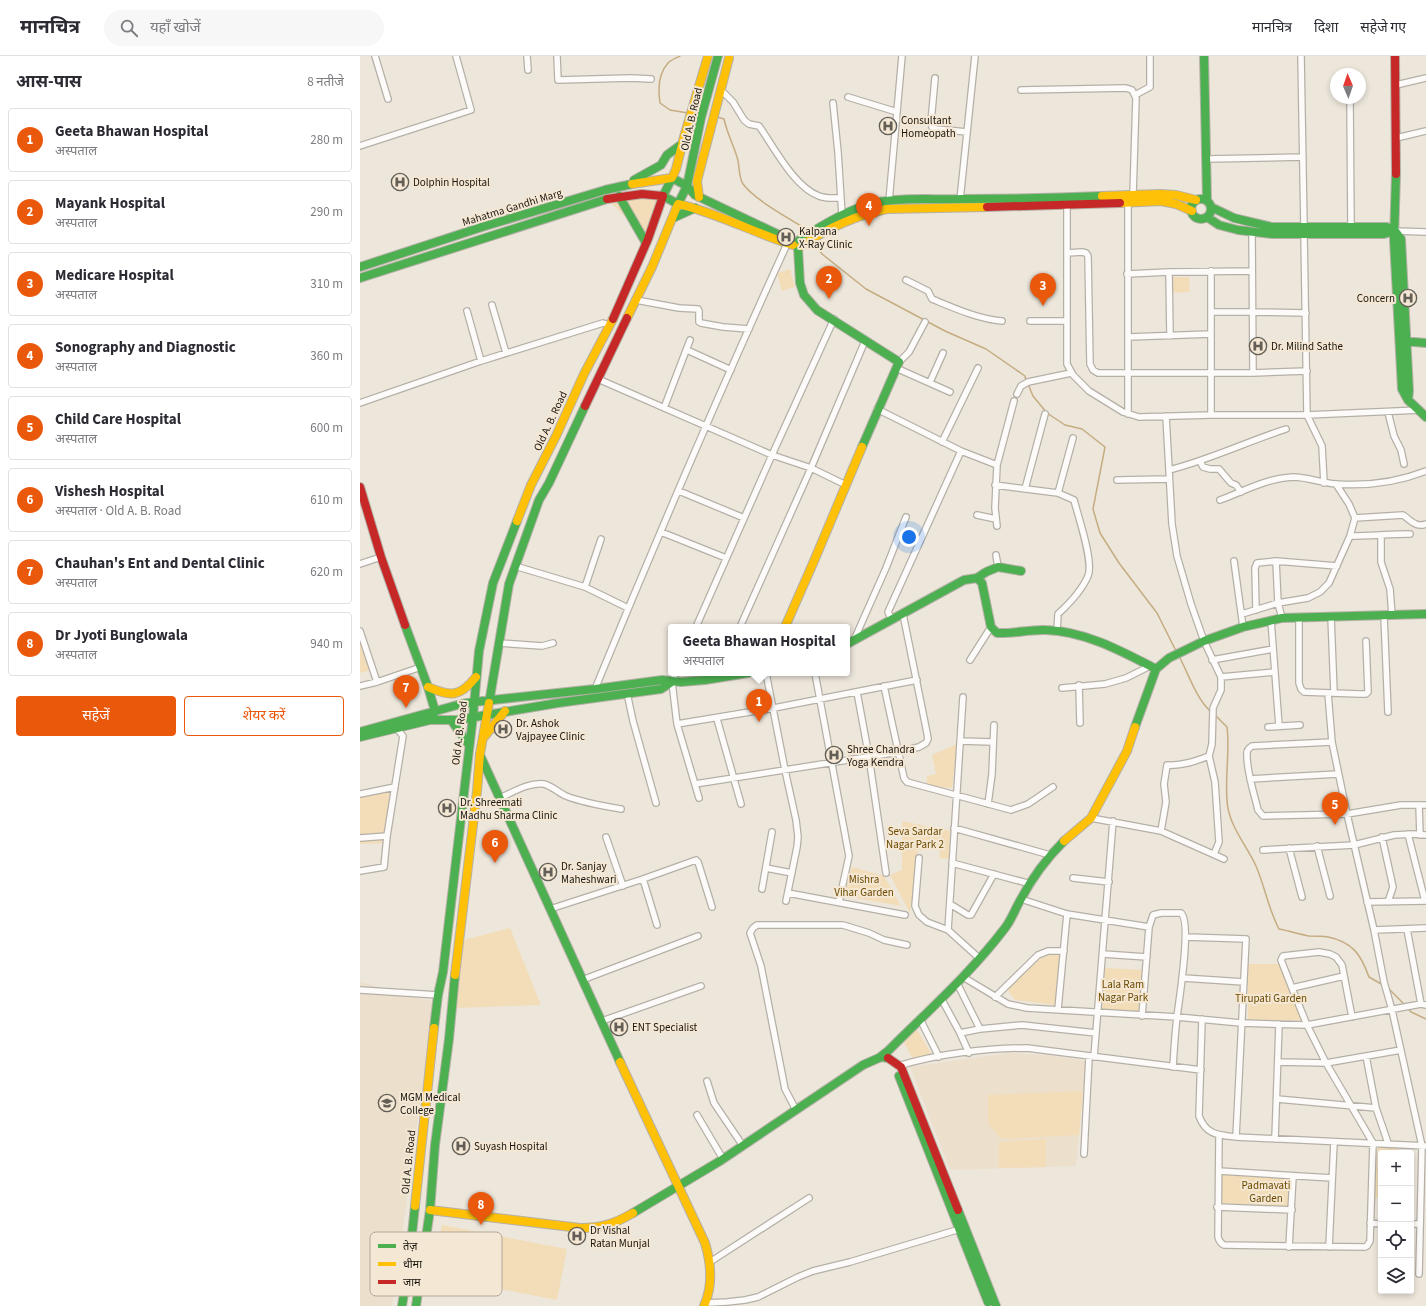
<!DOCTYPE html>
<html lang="hi">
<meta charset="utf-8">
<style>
:root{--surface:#fff;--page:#f7f7f7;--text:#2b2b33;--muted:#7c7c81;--line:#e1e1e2;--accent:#ea580c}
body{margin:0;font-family:"Source Sans 3","Noto Sans Devanagari",sans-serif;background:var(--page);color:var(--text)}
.controls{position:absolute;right:12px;bottom:12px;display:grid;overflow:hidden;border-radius:4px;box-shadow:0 2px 6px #0003}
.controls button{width:36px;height:36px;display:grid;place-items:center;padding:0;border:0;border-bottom:1px solid var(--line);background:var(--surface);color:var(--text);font:20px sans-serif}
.compass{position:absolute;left:970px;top:12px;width:36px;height:36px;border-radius:50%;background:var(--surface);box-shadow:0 2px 6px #0003;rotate:358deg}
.you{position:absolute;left:549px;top:481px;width:14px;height:14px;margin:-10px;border:3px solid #fff;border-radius:50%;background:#1a73e8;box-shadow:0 0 0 6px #1a73e833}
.badge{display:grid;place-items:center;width:26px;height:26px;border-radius:50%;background:var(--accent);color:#fff;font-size:13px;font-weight:700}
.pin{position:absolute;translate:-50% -33px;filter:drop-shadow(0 1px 2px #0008)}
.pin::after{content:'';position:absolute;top:21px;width:14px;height:12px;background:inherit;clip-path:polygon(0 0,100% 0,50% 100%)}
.popup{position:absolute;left:308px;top:568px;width:182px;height:52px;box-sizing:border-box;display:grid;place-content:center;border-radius:4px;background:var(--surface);filter:drop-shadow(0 1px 3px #0005);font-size:13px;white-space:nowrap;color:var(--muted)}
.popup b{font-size:15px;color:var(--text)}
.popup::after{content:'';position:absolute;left:50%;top:100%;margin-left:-8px;border:8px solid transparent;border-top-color:var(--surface)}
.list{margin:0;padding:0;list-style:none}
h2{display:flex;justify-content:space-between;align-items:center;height:52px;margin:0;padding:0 16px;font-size:17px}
h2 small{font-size:13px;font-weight:400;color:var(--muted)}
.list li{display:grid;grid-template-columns:26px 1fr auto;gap:12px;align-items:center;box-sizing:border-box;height:64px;margin:0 8px 8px;padding:0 8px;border:1px solid var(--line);border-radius:4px}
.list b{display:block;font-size:15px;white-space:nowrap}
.list p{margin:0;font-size:13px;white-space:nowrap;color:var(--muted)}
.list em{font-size:13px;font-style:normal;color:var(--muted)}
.actions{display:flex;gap:8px;padding:12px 16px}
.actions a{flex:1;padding:9px 0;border:1px solid var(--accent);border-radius:4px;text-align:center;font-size:14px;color:var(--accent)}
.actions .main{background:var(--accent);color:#fff}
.icon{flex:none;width:22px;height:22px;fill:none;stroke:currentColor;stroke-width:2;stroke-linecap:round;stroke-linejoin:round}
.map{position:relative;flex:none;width:1066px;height:1250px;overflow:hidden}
header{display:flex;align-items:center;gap:24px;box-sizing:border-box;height:56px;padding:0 20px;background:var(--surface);border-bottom:1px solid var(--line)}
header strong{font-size:19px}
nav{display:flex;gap:22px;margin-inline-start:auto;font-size:14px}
.search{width:280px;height:36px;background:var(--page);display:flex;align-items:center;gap:10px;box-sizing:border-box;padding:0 14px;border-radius:22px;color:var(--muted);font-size:15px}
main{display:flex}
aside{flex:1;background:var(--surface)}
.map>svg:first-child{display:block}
</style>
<header>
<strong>मानचित्र</strong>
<div class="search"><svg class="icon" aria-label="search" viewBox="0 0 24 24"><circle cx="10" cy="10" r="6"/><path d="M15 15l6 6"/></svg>यहाँ खोजें</div>
<nav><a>मानचित्र</a><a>दिशा</a><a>सहेजे गए</a></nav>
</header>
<main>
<aside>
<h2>आस-पास<small>8 नतीजे</small></h2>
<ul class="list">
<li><span class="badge">1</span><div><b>Geeta Bhawan Hospital</b><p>अस्पताल</p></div><em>280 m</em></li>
<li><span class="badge">2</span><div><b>Mayank Hospital</b><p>अस्पताल</p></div><em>290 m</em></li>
<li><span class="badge">3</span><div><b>Medicare Hospital</b><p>अस्पताल</p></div><em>310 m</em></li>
<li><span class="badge">4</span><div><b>Sonography and Diagnostic</b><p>अस्पताल</p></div><em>360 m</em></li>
<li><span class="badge">5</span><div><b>Child Care Hospital</b><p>अस्पताल</p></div><em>600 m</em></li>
<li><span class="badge">6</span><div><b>Vishesh Hospital</b><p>अस्पताल · Old A. B. Road</p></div><em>610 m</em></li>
<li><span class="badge">7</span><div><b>Chauhan's Ent and Dental Clinic</b><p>अस्पताल</p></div><em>620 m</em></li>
<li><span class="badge">8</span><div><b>Dr Jyoti Bunglowala</b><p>अस्पताल</p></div><em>940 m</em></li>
</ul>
<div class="actions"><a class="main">सहेजें</a><a>शेयर करें</a></div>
</aside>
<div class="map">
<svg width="1066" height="1250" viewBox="0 0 1066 1250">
<rect width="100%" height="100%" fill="#ede6db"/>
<path fill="#ecdfcc" d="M0,926L74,946L32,1250H0Z
M648,997L687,999L726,1005L716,1110L590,1114L550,1011Z"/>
<path fill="#f2ddb8" d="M303,140L288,183L247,143Z
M430,213L435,231L422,235L417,217Z
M811,221H829L830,236L811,237Z
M0,581L11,614L0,617Z
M597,688L592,732L567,730V720L576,718L572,699Z
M31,734L25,787L0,788V738Z
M542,765L590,775L589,803L579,802L580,794H558L550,857L530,819L542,814Z
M492,811L524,820L541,850L484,840Z
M150,872L181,949L96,952L104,884Z
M700,898L696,949L655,944L647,933L680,903L687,899Z
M888,908H922L943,964L888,965Z
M745,912L783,914L781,956L742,954Z
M556,972L572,999L554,1005L542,982Z
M723,1035L719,1079L641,1083L628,1068V1039Z
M686,1083V1111L639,1112V1086Z
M1018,1088L1038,1091V1097H1021V1142H1014Z
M862,1118L929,1121L928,1151L860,1147Z
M82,1169L207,1193L197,1244L72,1220Z"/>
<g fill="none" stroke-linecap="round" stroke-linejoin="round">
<path stroke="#c5ac81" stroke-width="1.5" d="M320,0C316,2 311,4 308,7C298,18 298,34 300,47L310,54L328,57
M357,61L364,63C367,77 373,88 377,101C380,109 378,120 383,128C394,143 426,161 443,171L446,176
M453,185L462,198L506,233L585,275L626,293L665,320L666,325
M668,328L673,340L687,357L705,369L722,373L745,391L733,453L740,477L759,507L797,557L816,595
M819,600C828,617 836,642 850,655
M855,659L867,671C870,695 865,719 867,744C868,769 886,788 896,810C905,831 908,852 919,873C929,875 939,878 949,880C955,880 962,880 968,881C993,886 1001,899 1009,921L1023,929
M1028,932L1045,949
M1047,952L1051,956L1066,963"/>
<defs>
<path id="street" d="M15,0L28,43
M167,0L168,14
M197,0L198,24L271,22L291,23
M941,0L944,171
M575,22L571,66L572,71L576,73L607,76
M1036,29L1066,22
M361,34L373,46L384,64L389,68L399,70C414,91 434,131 459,140C466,143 474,142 481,142
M661,34L766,32L772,34L776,42L773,139
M775,39L790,31V0
M488,41L537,56
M990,42L991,171
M473,47L478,96L482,159
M1036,82L1066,75
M0,90L111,54L96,0
M846,103L943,101
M600,144L615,0
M529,145L542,0
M768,147V358
M707,149V308L713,319L729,335L763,356L779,361L851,359H947L1060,354
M892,175L893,317
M1035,175L1066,176
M944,178L947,359L962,390L964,427
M707,197L722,196L726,197L728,200L730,308L733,314L738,317H893L947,315
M851,215V359
M809,216L810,280
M767,218L809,216L892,215
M546,224L568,235L572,243C594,252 618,263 642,265
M276,244L319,252L338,253L339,255V266L341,267L363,271L389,273
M132,249L146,297
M107,255L121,305
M851,256H892L946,257
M670,265H706
M768,281L851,278
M327,294L371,314
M539,306L549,296L565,266
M536,312L590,336
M238,323L412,399L451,412L486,429
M570,326L583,297
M657,338L661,330L668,326L711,317
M0,347L121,305L243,267L249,269
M304,352L330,284
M517,353L601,395L637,409
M1028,356L1034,380L1041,394L1044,408
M806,360L812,468L817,500L831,548L844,585L861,621V634L853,652L852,688L849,700
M582,386L618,312
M840,405L843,411L850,413H859L871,427L876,429L881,436
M809,414C849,404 886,386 926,373
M757,424L809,423
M635,429L698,437L713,382
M665,433L685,358
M319,435L384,462
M860,444C884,435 908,422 933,421C947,421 962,427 976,428C1005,430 1038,426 1066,415
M617,459L636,463
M995,462L1043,459C1050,464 1056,472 1066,468
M637,470L635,452L637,409L654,345
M301,476L366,502
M1021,479V506L1030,533L1032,559
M990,480C1010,480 1030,478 1050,478
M636,499L638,511
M874,505L883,571
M916,505L918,547L922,562
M0,508L21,501
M155,510L225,531L268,552
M225,531L241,483
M896,554L895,512L897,507L916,505L977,510
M882,558L918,547L948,542L960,536L969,527L990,480L995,462L989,448L976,428
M971,560L974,637
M1024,560L1028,656
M939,561V627L941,633L944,636L1000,638H1006L1008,636L1006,585
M532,564L528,556L601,395
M911,564L919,670
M336,571L412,399L474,263
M380,571L451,412L505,285
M0,575L17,626
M697,575L698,558C710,547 722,534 728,520C734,506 718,460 714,444L698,437
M494,584L526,512L546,461
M139,587L182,590L193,587
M610,604L631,571
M852,604L913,593
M316,617L312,626L317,668L339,742
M406,617L425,714L436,764L438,781L437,791L426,845
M455,617L489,800L479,846
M861,621L914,616
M719,629L720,667
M0,630L17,626L61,611
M524,630L544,722L547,726L651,754L668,748L693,731
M702,632L745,628L766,622L790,610
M235,633C296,484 360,335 427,188
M497,636L509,701L526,817
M267,637L273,665L296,747
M968,637L972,686L987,758L1014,874L1024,926L1032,954L1062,1090L1059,1218
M603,641L588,874L619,902
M357,663L381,748
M317,668L414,652L557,624
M908,671L940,669
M600,685L633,686
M972,686L892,690C889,692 887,694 887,697C886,714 894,737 898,754L903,760L987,758L1041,749H1066
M890,723L978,718
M335,728L539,696L559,691L566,687L568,683L567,677L543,558
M0,738L35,731
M140,742C153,736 169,726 184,728C192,730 199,737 206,740C224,747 243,750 261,753
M628,748L632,718L634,669
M1059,749L1060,779
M731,762L801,775L864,803
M594,772L690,799
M801,775L806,746L804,728L807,709C822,710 836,705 849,700L855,726L859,786L854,798
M1048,778L1065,845
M246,781L263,830
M1022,781L1033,831L1028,846
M0,782L27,780
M957,790L970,840
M929,792L942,841
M903,794L994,789L1034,779L1053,778L1066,779
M559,802L555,850L559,859L567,866L588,874
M592,807L671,828
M406,812L432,817
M0,815L24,811L27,780L43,680L37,673L40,670
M713,822L749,826
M283,823L297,869
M402,833L412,776
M428,837L545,859
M661,843L707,858L789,871
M1007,846L1066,845
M590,848L608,859H611L634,818
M190,853L283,823L336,804L338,806L352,851
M1047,873L1061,948
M1014,874L1066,872
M826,881L886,883L876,1081
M743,898L787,901
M984,920L932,932L921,904L923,900L959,896L970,898L976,901L982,909L992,961
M603,921L648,948L667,952L817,961L881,967L947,969L1061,948L1066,949
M823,922L884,926
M222,924L338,880
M597,927L620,973L662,969L736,977
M0,934L78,939
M635,941L678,899L688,895H704
M581,942L600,977L609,997
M698,953L707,858
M782,960L789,871L793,859L801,857H821C832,866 819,944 817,961C815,977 814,994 813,1011
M560,963L579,1001
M842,963L839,1060C846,1079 858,1079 876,1081L1066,1090
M242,965L341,930
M600,977L620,973
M1006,1000L1016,1052L1028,1087
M734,1001L753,765
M919,1006L966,1007L1041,994
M538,1010C577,998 626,992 667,992L841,1014
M347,1025L354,1047L383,1090
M917,1043L1016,1052
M436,1054L425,1033L401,910L390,877L393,872L397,869H483L509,877L524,884L547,889
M337,1059L363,1103
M859,1079L858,1181C859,1185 860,1187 864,1189L1005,1191L1007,1190L1010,1185L1013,1087L966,1007L947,969L932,932
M915,1083L919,968
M724,1098L729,1001
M859,1115L972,1122
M857,1151L932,1154
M1010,1167L1021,1168
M1051,1168H1060
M929,1191L933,1120
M969,1191L974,1086
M350,1206L449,1142
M346,1247L367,1246L385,1244L398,1241L438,1221L453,1215L490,1206L600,1173"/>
<path id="fast" d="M358,0L341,62L327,130L318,148L303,140L312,122L327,130L335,139L430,184
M844,0L847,145
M1036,118L1034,184L1042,333L1048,344L1066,361
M274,124L301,109L307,99L322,88
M259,140L286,187
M831 153a10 10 0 1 1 20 0a10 10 0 1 1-20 0Z
M851,151L874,162L912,171H1027L1035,175L1041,183L1049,335L1048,344
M847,161L859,169L878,174L912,178H1024L1035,175
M313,162L335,152
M438,185C459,171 489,153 514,147C542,141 573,144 602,143C648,143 695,142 742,140
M438,192L440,227L444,239L457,254L539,306L502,391
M0,211L122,171L245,134L272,128
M0,222L247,143
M1042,285L1066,287
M617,522L622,527L631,571L637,577C654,578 670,573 686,574C725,575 763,596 796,613
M45,569L68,631L75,655L73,660
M487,588L604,524L617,522L626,516L638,511L661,515
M129,647L149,528L179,444L189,427L225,350
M91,664L109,689
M775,671L796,613L809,602L844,585L883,571L922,562L1066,558
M0,676L101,648L114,646L235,633L302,624L321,626L345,624L388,617
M0,681L70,664H97L198,647L301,633L312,626
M120,699L260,1006
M74,972L78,939L83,916L113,660L119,595L133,527L157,465
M519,1002L528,995C568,955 611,917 645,872C652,863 655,853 661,843C672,822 687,802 704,785
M539,1020L628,1246
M598,1154L636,1250
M273,1157L360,1105L503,1009L521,1001L528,1002
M42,1250L49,1206L55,1150
M56,1250L70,1154L75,1089L89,983L95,919"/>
<path id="slow" d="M272,128L312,122L316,113L324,81L348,0
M742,140L800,138L816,139L836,144
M339,141L337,125L369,2
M760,147L801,145L816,148L832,155
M441,190C466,173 497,159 527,153L627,151
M267,262L292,211L318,148C358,157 394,177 433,189
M157,465L171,429L196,380L224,318L253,263
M425,571L454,505L502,391
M68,631C91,641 100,641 116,621
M124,681L145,655
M704,785L731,762L767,695L775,671
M95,919L117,735L120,698L129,647
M260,1006L345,1187C351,1207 353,1230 344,1250
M55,1150L74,972
M70,1154L220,1172C242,1172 254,1168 273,1157"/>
<path id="jam" d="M1035,0L1036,118
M247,143L282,138L303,140L288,183L253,263
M627,151L760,147
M225,350L267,262
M0,431L21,501L45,569
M528,1002L541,1011L598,1154"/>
</defs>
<use href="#street" stroke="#b5b0a7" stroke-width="8"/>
<use href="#fast" stroke="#b5b0a7" stroke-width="10"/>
<use href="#slow" stroke="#b5b0a7" stroke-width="10"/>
<use href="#jam" stroke="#b5b0a7" stroke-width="10"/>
<use href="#street" stroke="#fcfbfa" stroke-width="5.5"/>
<use href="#fast" stroke="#4caf50" stroke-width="8"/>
<use href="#slow" stroke="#ffc107" stroke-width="8"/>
<use href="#jam" stroke="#c62828" stroke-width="8"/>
</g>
<defs>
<symbol id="hospital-ring" viewBox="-11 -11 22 22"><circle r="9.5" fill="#f4e7d4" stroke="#645f56" stroke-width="1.5"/><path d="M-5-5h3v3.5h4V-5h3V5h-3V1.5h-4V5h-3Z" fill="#645f56"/></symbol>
<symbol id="university-ring" viewBox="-11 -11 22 22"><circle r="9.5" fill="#f4e7d4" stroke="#645f56" stroke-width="1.5"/><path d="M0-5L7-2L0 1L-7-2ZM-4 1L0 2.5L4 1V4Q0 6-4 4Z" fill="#645f56"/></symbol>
</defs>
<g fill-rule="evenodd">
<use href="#hospital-ring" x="518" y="60" width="20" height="20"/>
<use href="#hospital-ring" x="30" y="116" width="20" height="20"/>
<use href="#hospital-ring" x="416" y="171" width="20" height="20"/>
<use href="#hospital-ring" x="1038" y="232" width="20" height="20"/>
<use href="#hospital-ring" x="888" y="280" width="20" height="20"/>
<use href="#hospital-ring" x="133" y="663" width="20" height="20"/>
<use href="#hospital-ring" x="464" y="689" width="20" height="20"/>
<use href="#hospital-ring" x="77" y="742" width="20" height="20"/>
<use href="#hospital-ring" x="178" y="806" width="20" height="20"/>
<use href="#hospital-ring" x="249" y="961" width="20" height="20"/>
<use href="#university-ring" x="17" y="1037" width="20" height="20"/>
<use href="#hospital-ring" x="91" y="1080" width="20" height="20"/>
<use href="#hospital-ring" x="207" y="1170" width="20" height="20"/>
</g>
<g text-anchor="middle" stroke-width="4" stroke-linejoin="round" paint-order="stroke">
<g font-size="11" fill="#1a160f" stroke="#f4e7d4">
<text transform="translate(331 63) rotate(-77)" y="4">Old A. B. Road</text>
<text transform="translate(152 151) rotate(-17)" y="4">Mahatma Gandhi Marg</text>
<text transform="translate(190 365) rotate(-65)" y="4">Old A. B. Road</text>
<text transform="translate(99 677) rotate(-83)" y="4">Old A. B. Road</text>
<text transform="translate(48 1106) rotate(-84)" y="4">Old A. B. Road</text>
</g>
<g font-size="11" fill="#1a160f" stroke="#f4e7d4" text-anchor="start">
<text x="541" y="68">Consultant<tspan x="541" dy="13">Homeopath</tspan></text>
<text x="53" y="130">Dolphin Hospital</text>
<text x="439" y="179">Kalpana<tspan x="439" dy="13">X-Ray Clinic</tspan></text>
<text x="1035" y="246" text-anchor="end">Concern</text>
<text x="911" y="294">Dr. Milind Sathe</text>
<text x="156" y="671">Dr. Ashok<tspan x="156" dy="13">Vajpayee Clinic</tspan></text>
<text x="487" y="697">Shree Chandra<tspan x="487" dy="13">Yoga Kendra</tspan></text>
<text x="100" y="750">Dr. Shreemati<tspan x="100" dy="13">Madhu Sharma Clinic</tspan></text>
<text x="201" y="814">Dr. Sanjay<tspan x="201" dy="13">Maheshwari</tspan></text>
<text x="272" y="975">ENT Specialist</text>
<text x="40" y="1045">MGM Medical<tspan x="40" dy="13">College</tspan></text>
<text x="114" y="1094">Suyash Hospital</text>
<text x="230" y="1178">Dr Vishal<tspan x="230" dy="13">Ratan Munjal</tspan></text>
</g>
<g font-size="11" fill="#6b4a00" stroke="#f4e7d4">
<text x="555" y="779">Seva Sardar<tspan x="555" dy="13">Nagar Park 2</tspan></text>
<text x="504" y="827">Mishra<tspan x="504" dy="13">Vihar Garden</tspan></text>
<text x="763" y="932">Lala Ram<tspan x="763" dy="13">Nagar Park</tspan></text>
<text x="911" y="946">Tirupati Garden</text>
<text x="906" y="1133">Padmavati<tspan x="906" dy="13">Garden</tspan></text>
</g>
</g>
<rect x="10" y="1176" width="132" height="64" rx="6" fill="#f4e7d4" stroke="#b3a899" stroke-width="1"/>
<rect x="18" y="1188" width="18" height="4" fill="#4caf50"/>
<rect x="18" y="1206" width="18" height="4" fill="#ffc107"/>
<rect x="18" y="1224" width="18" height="4" fill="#c62828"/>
<g font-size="11" fill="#1a160f">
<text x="43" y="1194">तेज़</text>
<text x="43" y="1212">धीमा</text>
<text x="43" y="1230">जाम</text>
</g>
</svg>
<div class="controls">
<button>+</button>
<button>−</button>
<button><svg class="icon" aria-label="locate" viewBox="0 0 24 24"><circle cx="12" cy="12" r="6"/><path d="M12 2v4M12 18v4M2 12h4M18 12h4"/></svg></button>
<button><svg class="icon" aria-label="layers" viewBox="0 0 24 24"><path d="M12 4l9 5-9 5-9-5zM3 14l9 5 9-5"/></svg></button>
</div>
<svg class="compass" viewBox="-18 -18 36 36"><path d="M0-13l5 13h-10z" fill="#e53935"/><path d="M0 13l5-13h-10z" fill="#7c7c81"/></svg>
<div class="you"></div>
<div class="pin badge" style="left:399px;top:666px">1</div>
<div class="popup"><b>Geeta Bhawan Hospital</b>अस्पताल</div>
<div class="pin badge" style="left:469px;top:243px">2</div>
<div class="pin badge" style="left:683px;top:250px">3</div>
<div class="pin badge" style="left:509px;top:170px">4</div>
<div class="pin badge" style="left:975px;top:769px">5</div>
<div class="pin badge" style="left:135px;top:807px">6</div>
<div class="pin badge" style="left:46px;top:652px">7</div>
<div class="pin badge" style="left:121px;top:1169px">8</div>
</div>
</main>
